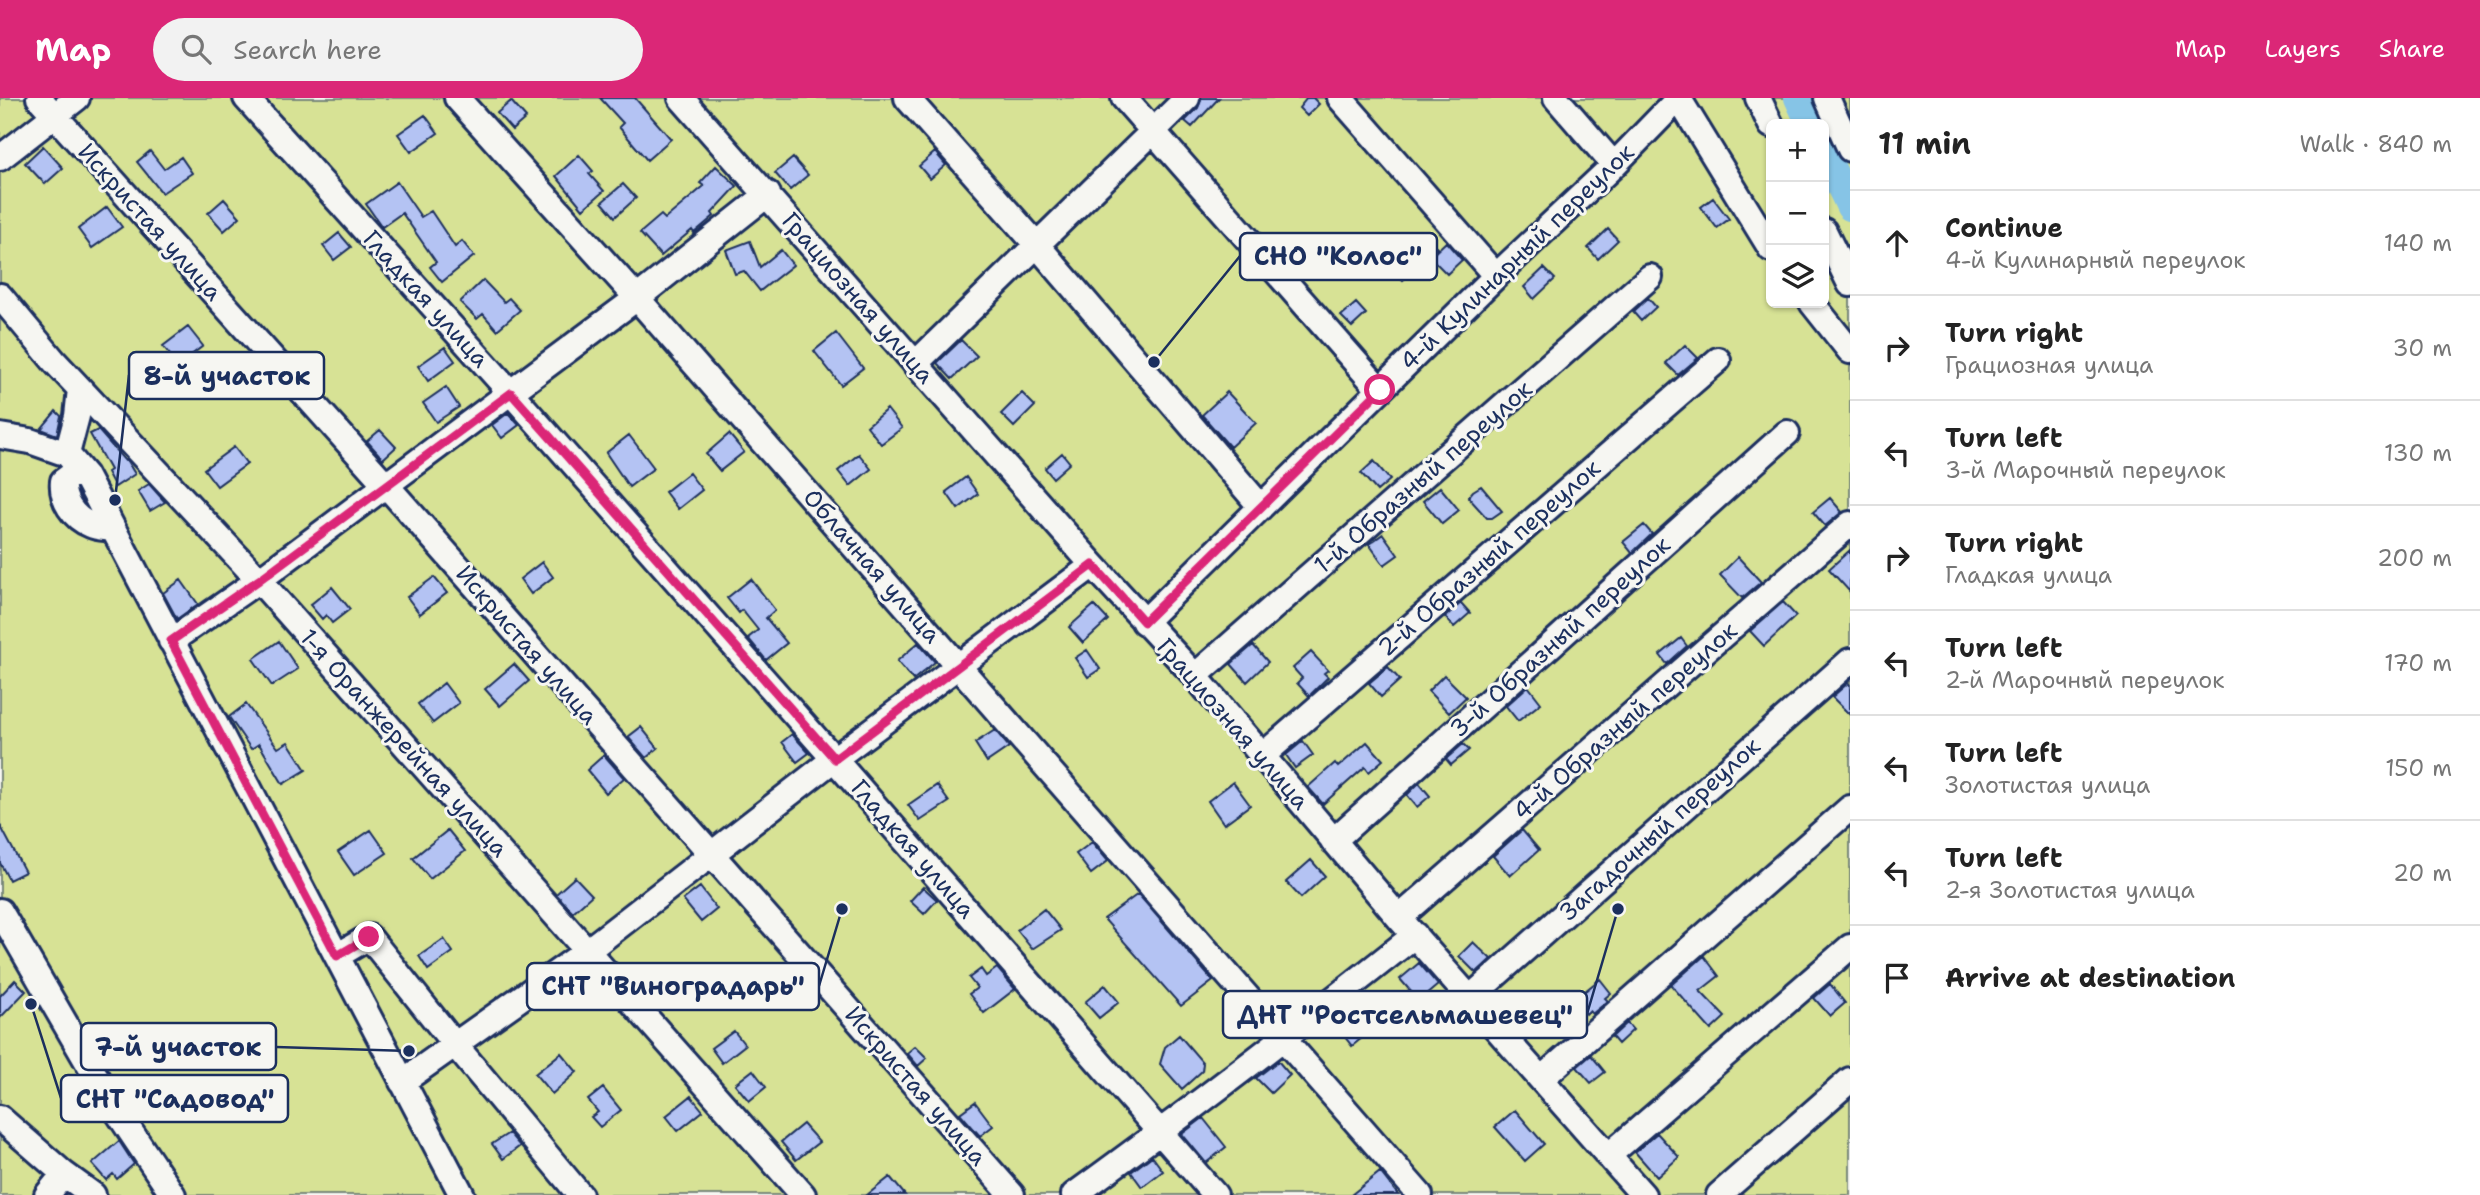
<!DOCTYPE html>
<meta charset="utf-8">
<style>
:root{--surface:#fff;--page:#f2f2f2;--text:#222;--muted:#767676;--line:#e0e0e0;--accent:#db2777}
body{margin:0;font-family:"Shantell Sans",sans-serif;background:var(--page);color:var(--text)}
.controls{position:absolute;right:21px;top:21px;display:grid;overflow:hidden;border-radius:10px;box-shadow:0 2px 5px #0004}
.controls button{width:63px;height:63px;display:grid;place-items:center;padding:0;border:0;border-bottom:2px solid var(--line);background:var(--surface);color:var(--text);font:35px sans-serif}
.stop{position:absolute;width:21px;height:21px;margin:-16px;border:5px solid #db2777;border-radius:50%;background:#fff}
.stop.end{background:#db2777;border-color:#fff;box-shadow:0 2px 7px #0008}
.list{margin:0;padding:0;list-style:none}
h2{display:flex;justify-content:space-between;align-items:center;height:91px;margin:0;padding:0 28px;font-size:30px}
h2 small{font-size:23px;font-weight:400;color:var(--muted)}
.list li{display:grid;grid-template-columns:46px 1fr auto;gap:21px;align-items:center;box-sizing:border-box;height:105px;padding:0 28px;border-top:2px solid var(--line)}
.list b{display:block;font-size:26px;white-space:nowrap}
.list p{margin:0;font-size:23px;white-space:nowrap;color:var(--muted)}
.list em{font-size:23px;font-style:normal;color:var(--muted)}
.icon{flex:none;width:38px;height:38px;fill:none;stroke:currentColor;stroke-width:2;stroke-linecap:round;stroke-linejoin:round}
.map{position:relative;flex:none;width:1850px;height:1097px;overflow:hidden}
header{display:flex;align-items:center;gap:42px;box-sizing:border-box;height:98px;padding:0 35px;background:var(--accent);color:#fff}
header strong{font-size:33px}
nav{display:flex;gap:38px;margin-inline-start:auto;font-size:24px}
.search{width:490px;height:63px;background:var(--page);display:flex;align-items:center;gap:18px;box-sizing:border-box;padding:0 24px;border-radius:38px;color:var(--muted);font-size:26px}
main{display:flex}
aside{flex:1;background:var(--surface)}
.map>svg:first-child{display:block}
</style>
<header>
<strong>Map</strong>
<div class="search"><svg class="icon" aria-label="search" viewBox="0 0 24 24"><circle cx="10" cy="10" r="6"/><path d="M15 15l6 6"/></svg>Search here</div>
<nav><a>Map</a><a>Layers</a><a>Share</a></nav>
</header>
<main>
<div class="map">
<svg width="1850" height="1097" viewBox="0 0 1850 1097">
<rect width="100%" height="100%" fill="#f6f6f2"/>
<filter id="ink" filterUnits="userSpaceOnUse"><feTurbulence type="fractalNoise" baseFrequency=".0143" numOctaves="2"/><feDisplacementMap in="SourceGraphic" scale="14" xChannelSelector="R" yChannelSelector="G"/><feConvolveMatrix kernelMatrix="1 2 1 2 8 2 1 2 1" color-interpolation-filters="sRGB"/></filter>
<g filter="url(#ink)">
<path fill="#d7e295" stroke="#79887a" stroke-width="2" fill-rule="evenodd" d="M0,0H1850V1097H0ZM1771,26H1824V205H1771Z"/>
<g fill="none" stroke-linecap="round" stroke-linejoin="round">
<path stroke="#86c4e6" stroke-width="28" d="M1798,0L1810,26
M1824,54L1850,109"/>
</g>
<path fill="#b4c3f3" stroke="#1b2f5e" stroke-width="2" d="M600,0H635L671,41L647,62L619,29L623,25Z
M1201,0H1219L1192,29L1185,23L1198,10Z
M1307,0H1313L1319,6L1307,18L1299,10Z
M511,3L526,20L512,32L497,15Z
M425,17L438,35L411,54L398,36Z
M43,48L63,70L45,86L25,65Z
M150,53L164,71L181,59L192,75L162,95L137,64Z
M935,54L946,67L930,81L919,68Z
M579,57L593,73L589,76L604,93L583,111L556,78Z
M793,60L808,77L790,92L775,75Z
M716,68L737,88L712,115L714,118L694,135L692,132L661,158L640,135L661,117L665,121L704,88L700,85Z
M397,84L421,119L431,113L455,149L462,143L474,158L442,184L430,169L436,164L402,115L382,129L366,106Z
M623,86L636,100L615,119L602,104Z
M1713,100L1729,121L1717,130L1701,109Z
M224,101L240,119L224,133L208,115Z
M107,109L122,129L92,150L78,131Z
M1608,131L1618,142L1598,161L1588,150Z
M339,135L351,149L334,162L323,148Z
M1424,137L1437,150L1403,182L1390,168Z
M750,143L760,169L781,152L793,167L760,193L744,173L735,176L726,152Z
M1446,144L1462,162L1447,176L1430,159Z
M1544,170L1555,181L1534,201L1524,189Z
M483,182L504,204L509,200L520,212L497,232L483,216L477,221L460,204Z
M1648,200L1656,209L1641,223L1633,214Z
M1356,205L1366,216L1352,229L1341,218Z
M188,229L203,248L178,267L163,248Z
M836,235L863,270L841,287L814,253Z
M961,242L977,258L952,281L937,265Z
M1685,247L1698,260L1678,277L1666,265Z
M445,249L455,263L428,283L418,268Z
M446,289L459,309L436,324L423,305Z
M1227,294L1256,325L1230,349L1202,317Z
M1022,295L1035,308L1014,329L1001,316Z
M887,311L902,330L881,346L867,328Z
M56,313L61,318L57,337L41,331Z
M508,315L519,327L502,340L492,327Z
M98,332L125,363H127L135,376L115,389L107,374L110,372L90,336Z
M380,332L396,349L383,361L367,343Z
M729,336L744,354L720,373L706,356Z
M629,337L654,370L629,389L606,355Z
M234,349L247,366L217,388L204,371Z
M1062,355L1070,365L1053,380L1045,370Z
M859,356L871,371L850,388L838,373Z
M1374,363L1390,382L1377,393L1361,375Z
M689,375L702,392L678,411L665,394Z
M966,379L978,396L958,411L946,394Z
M149,386L165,404L150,413L138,393Z
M1481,388L1502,413L1492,420H1487L1468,399L1473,393Z
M1440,389L1459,412L1442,426L1423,403Z
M1830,400L1842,414L1825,428L1813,414Z
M1644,427L1652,436L1632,455L1623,444Z
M1383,436L1398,457L1384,467L1369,446Z
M1850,452V494L1829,471Z
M1738,459L1761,484L1742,500L1720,477Z
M542,464L553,479L531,496L520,481Z
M434,479L447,495L420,516L407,499Z
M751,481L775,512L766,520L787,545L766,562L748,540L758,532L742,512L739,515L727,500Z
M181,482L198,506L177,521L163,495Z
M332,489L350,511L332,525L326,517L322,521L310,507Z
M1783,504L1796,518L1764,548L1750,533Z
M1461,505L1470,515L1454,529L1445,519Z
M1094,507L1108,522L1083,545L1069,529Z
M1681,540L1687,548L1667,566L1660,557Z
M279,543L298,571L272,588L253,561Z
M918,545L935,564L913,582L897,563Z
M1253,547L1268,564L1247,584L1231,566Z
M1087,552L1100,571L1088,579L1075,560Z
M1311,554L1328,572L1324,575L1328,579L1309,598L1297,585L1302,580L1293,570Z
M514,566L529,583L500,608L485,591Z
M1388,569L1400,582L1381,599L1369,585Z
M1444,577L1466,599L1449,615L1428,593Z
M444,585L459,605L433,625L418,606Z
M1848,585L1850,587V617L1832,599Z
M1528,588L1541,605L1518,623L1506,608Z
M246,606L278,650L288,644L306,672L283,686L259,646L251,651L229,619Z
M641,629L658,650L646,660L628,639Z
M995,632L1009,649L987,664L975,645Z
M792,636L809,655L797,664L782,644Z
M1303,643L1313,657L1295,670L1286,657Z
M1367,644L1383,662L1369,674L1365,669L1323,706L1308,689L1335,665L1338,669Z
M1463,646L1469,652L1451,667L1446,661Z
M604,657L624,680L606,695L587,672Z
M1233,684L1250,707L1224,726L1208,703Z
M1419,685L1430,698L1417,709L1407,697Z
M937,687L949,704L920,723L908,707Z
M0,727L25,774L9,782L0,765Z
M371,732L387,755L354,777L338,754Z
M448,732L465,753L430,781L413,760Z
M1522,732L1539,752L1510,778L1493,758Z
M1092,744L1108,763L1091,776L1076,756Z
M1311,762L1325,778L1301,800L1286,784Z
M575,779L592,797L573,814L556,796Z
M700,789L717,811L701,824L683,802Z
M923,789L937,802L924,816L910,803Z
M1138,796L1213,883L1181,908L1104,821Z
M1044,811L1061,832L1032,851L1017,832Z
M444,841L453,854L428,872L419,858Z
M1473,844L1491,861L1476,875L1459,858Z
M1704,858L1719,878L1700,893L1725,919L1711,932L1671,887Z
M1419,865L1438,887L1419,903L1400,881Z
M997,870L1015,891L984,915L969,896L977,890L969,880L981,871L986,878Z
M1600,881L1611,895L1605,900L1608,903L1592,916L1589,913L1586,916L1574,902Z
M15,882L26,893L0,920V898Z
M1830,886L1845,905L1830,918L1814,900Z
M1105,887L1119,904L1099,920L1085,904Z
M1359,912L1374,930L1352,948L1337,929Z
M1627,925L1633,932L1618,946L1612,939Z
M734,933L745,947L722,965L711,950Z
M1179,937L1203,965L1202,973L1182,991L1160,966L1165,949Z
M915,948L927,960L918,968L907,955Z
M561,955L577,974L552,996L535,976Z
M1591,957L1605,974L1591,985L1577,969Z
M1278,963L1290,977L1271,995L1256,980Z
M753,972L766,989L749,1003L735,986Z
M603,990L621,1012L600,1029L591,1019L598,1014L588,1002Z
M691,998L703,1013L678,1033L666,1018Z
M975,1004L993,1028L980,1038L960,1015Z
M1515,1012L1544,1046L1525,1063L1495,1029Z
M1203,1020L1226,1049L1206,1065L1182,1036Z
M803,1026L819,1044L796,1062L781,1044Z
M509,1035L520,1048L503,1061L492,1046Z
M1657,1035L1679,1059L1657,1079L1635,1054Z
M119,1043L134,1066L117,1081L113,1076L106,1082L92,1066Z
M1152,1058L1163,1073L1142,1089L1131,1074Z
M1380,1074L1398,1097H1351Z
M890,1079L905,1097H867Z"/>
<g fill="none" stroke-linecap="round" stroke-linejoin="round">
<defs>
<path id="minor" d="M39,0L386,387L1012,1097
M246,0L511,295L834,661L1215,1097
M457,0L637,200L1420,1097
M681,0L1093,467L1195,578L1399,820L1643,1097
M907,0L1037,147L1261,409
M1124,0L1380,292
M1340,0L1496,178
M1556,0L1614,67
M1758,0L1771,27
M1827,0L1850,51
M1679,1L1771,151
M0,60L77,0
M1824,133L1850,186
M0,198L54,263L259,482L803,1097
M1812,205L1850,253
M915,266L1187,0
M0,338L30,343L67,356L85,377L462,1097
M67,356L77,318L80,291
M85,377H71L63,383C61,402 73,420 91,427C97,430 106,430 113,431
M1144,524L1496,178L1614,67L1679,0
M171,543L259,482L637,200L768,96
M1195,578L1650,179
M1261,659L1718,262
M1333,743L1787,335
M0,813L110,1003L173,1097
M1399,820L1850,426
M337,858L369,839L456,948L580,1097
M1471,899L1850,563
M1541,981L1850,710
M402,984L587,853L834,661L1093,467
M0,1020L64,1076L93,1097
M1608,1058L1850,849
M47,1097L64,1076
M1074,1097C1190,1013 1303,926 1415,837
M1719,1097L1850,982"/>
</defs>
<use href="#minor" stroke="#1b2f5e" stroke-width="30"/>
<use href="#minor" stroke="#f6f6f2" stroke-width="24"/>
</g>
</g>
<g fill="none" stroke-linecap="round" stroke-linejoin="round" filter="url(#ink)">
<path stroke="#db2777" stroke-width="9" d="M369,839L337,858L171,543L259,482L511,295L835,661L1093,467L1144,524L1380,292"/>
</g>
<g text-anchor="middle" stroke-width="6" stroke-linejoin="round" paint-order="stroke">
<g font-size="24" fill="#1b2f5e" stroke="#f6f6f2">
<text transform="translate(150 124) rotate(48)" y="8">Искристая улица</text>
<text transform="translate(1517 159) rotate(-44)" y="8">4-й Кулинарный переулок</text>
<text transform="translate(858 200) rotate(49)" y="8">Грациозная улица</text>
<text transform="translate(426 201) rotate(48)" y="8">Гладкая улица</text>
<text transform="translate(1423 379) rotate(-41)" y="8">1-й Образный переулок</text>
<text transform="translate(1489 460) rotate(-41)" y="8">2-й Образный переулок</text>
<text transform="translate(872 468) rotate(49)" y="8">Облачная улица</text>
<text transform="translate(1560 539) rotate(-42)" y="8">3-й Образный переулок</text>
<text transform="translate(527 547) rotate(49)" y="8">Искристая улица</text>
<text transform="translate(1625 623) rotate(-41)" y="8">4-й Образный переулок</text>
<text transform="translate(1233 626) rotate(49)" y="8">Грациозная улица</text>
<text transform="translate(404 645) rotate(48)" y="8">1-я Оранжерейная улица</text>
<text transform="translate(1660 731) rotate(-42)" y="8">Загадочный переулок</text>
<text transform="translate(913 751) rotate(49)" y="8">Гладкая улица</text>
<text transform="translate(916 988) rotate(49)" y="8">Искристая улица</text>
</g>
</g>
<path fill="none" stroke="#1b2f5e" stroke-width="2.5" d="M1154 264L1240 158M115 402L129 277M842 811L819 888M1618 811L1587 916M409 953L276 949M31 906L61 1000"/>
<g fill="#1b2f5e" stroke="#f6f6f2" stroke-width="2.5">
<circle cx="1154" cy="264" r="7"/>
<circle cx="115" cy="402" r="7"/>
<circle cx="842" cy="811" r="7"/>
<circle cx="1618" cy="811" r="7"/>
<circle cx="409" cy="953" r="7"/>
<circle cx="31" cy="906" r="7"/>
</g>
<g fill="#f6f6f2" stroke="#1b2f5e" stroke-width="2.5">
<rect x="1240" y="135" width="197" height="47" rx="7"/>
<rect x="129" y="254" width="195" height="47" rx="7"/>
<rect x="527" y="865" width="292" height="47" rx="7"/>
<rect x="1223" y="893" width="364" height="47" rx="7"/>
<rect x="81" y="925" width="195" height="47" rx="7"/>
<rect x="61" y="977" width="227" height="47" rx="7"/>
</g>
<g font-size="26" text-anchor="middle" font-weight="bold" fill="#1b2f5e">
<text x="1338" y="167">СНО "Колос"</text>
<text x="227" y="287">8-й участок</text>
<text x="673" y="897">СНТ "Виноградарь"</text>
<text x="1405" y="926">ДНТ "Ростсельмашевец"</text>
<text x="178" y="958">7-й участок</text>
<text x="175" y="1010">СНТ "Садовод"</text>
</g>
</svg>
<div class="controls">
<button>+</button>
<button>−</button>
<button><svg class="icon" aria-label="layers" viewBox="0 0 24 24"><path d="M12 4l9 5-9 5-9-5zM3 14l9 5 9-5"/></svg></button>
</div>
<div class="stop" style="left:1380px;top:292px"></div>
<div class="stop end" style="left:369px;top:839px"></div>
</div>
<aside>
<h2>11 min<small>Walk · 840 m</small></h2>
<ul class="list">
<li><svg class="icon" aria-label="ahead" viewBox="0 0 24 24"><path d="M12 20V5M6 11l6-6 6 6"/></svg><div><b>Continue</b><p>4-й Кулинарный переулок</p></div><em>140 m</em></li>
<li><svg class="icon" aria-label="right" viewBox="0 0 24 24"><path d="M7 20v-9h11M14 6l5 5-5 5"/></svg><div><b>Turn right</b><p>Грациозная улица</p></div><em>30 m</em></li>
<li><svg class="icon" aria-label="left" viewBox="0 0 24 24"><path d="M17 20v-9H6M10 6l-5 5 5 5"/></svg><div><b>Turn left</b><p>3-й Марочный переулок</p></div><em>130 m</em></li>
<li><svg class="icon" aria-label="right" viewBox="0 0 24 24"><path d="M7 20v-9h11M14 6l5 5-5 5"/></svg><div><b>Turn right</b><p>Гладкая улица</p></div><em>200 m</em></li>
<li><svg class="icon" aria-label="left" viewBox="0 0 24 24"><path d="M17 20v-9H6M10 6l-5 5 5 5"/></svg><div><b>Turn left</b><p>2-й Марочный переулок</p></div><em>170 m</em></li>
<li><svg class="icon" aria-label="left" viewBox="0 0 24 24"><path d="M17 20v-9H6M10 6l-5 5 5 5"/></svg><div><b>Turn left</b><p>Золотистая улица</p></div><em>150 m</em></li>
<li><svg class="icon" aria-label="left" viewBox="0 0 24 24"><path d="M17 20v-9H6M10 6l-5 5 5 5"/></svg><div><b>Turn left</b><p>2-я Золотистая улица</p></div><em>20 m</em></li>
<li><svg class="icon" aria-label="arrive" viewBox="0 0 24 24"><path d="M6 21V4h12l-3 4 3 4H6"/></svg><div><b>Arrive at destination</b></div></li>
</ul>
</aside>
</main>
